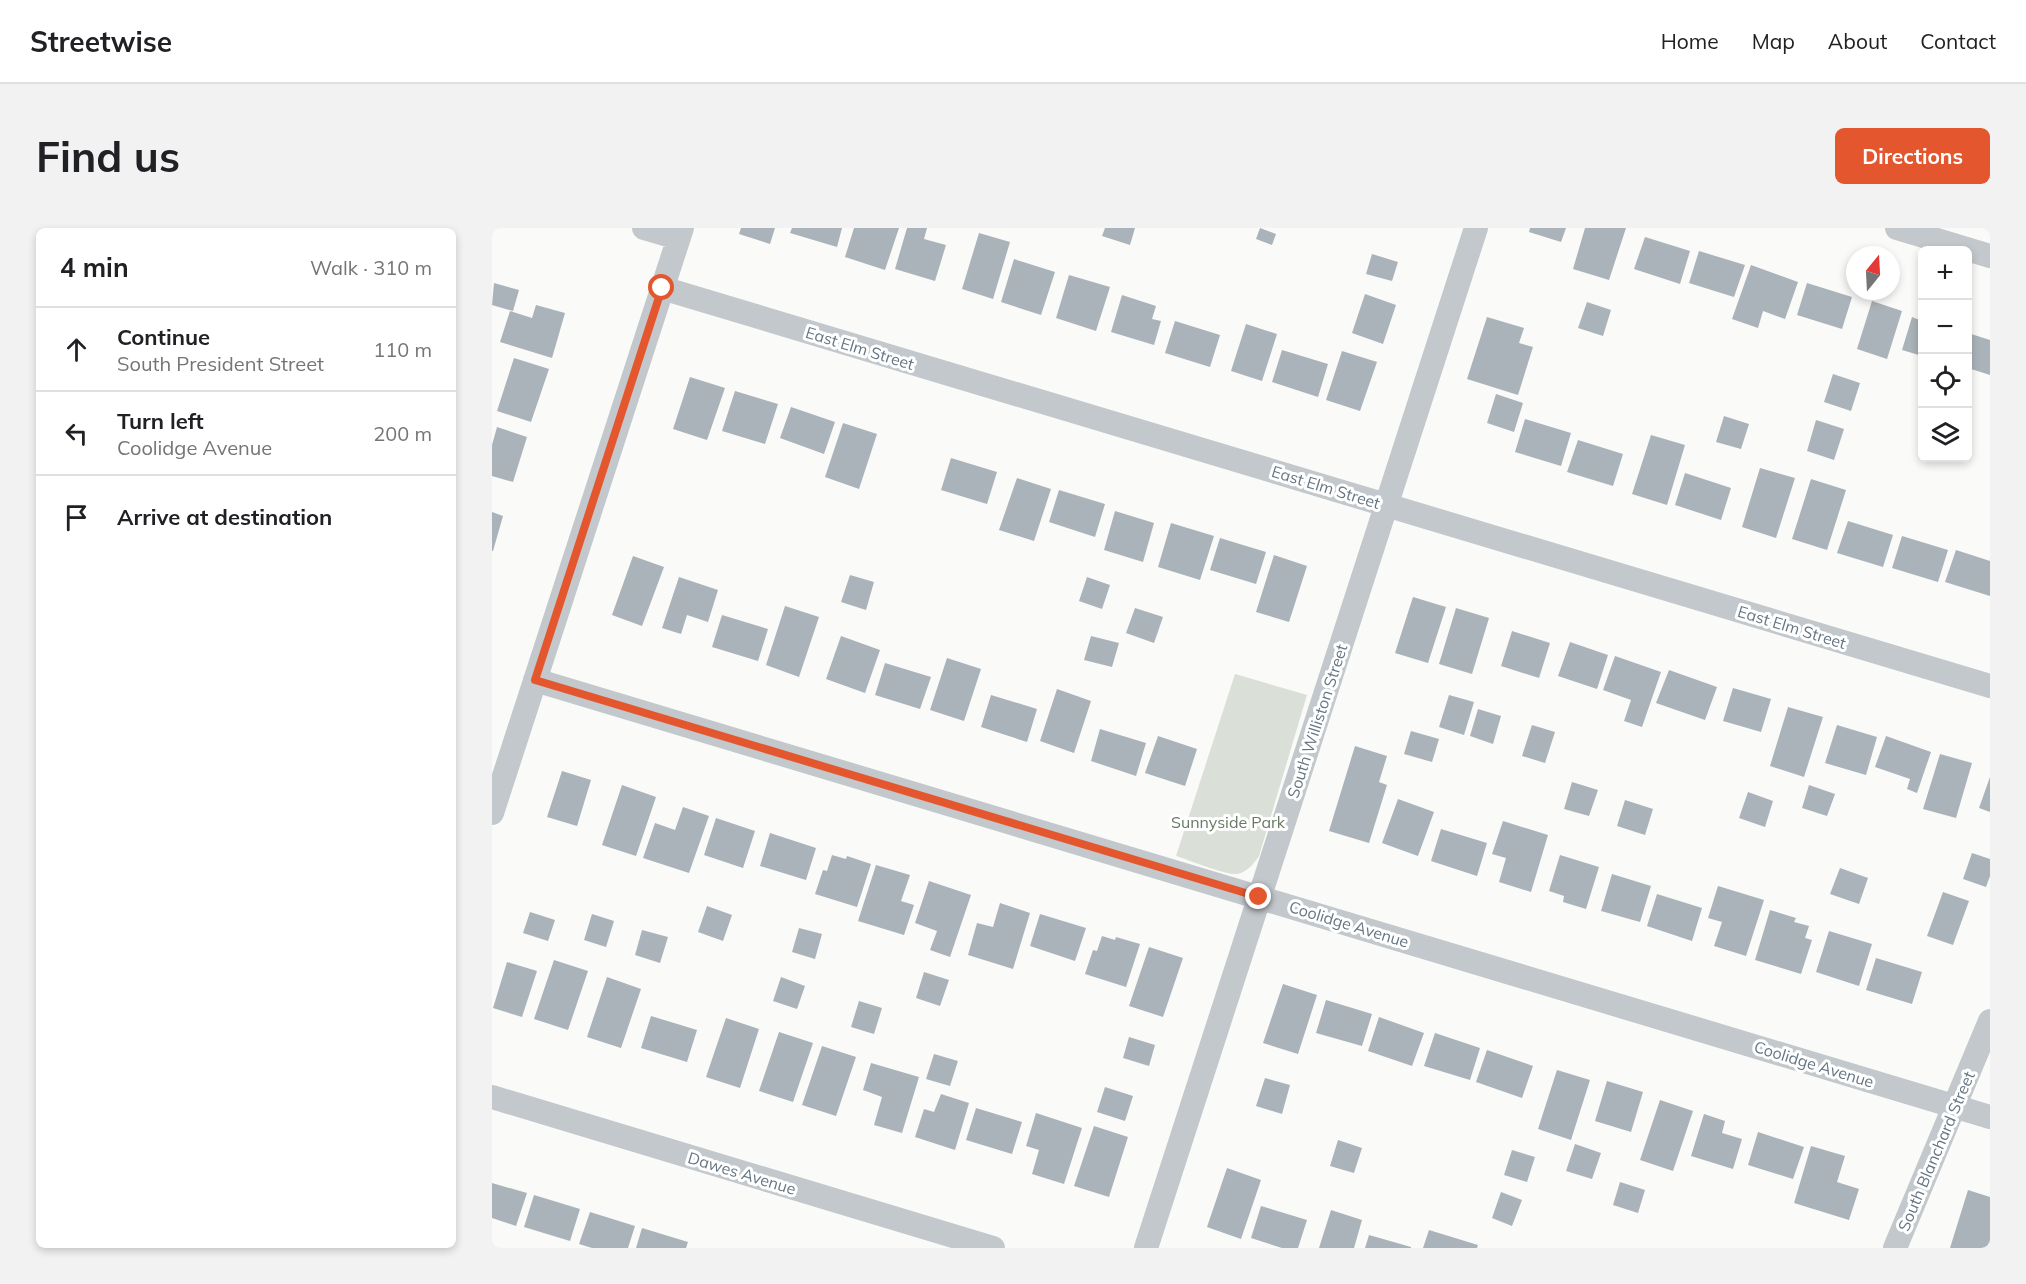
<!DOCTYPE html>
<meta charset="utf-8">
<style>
:root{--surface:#fff;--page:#f2f2f2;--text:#202124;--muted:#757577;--line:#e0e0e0;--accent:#e4572e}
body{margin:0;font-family:Mulish,sans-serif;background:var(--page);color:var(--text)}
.controls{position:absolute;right:18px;top:18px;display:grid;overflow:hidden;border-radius:9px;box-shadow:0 3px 9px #0003}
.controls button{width:54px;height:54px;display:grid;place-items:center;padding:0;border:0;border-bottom:2px solid var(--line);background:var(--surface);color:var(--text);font:30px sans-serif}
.compass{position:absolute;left:1354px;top:18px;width:54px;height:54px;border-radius:50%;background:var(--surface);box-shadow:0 3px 9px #0003;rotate:18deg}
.stop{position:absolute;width:18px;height:18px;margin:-14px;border:4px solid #e4572e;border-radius:50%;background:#fff}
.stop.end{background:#e4572e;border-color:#fff;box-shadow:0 2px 6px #0008}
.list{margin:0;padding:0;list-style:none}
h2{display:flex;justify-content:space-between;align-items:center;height:78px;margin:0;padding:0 24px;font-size:26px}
h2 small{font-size:20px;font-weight:400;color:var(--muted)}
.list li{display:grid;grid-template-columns:39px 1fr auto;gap:18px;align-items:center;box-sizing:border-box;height:84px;padding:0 24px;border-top:2px solid var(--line)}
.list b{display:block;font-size:22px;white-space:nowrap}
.list p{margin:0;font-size:20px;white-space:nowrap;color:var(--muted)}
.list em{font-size:20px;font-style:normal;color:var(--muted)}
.icon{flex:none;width:33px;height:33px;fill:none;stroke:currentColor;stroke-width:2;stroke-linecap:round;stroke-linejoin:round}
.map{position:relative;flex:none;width:1498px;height:1020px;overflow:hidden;border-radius:9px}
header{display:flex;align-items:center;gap:36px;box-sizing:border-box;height:84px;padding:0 30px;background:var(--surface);border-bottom:2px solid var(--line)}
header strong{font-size:28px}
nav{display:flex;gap:33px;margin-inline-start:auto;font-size:21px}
.intro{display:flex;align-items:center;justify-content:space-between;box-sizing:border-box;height:144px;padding:0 36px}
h1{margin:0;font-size:42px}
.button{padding:15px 27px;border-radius:9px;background:var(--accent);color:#fff;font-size:21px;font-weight:700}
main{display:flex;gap:36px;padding:0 36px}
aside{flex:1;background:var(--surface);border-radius:9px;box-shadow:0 3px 9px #0003}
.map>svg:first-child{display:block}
</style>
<header>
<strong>Streetwise</strong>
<nav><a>Home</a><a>Map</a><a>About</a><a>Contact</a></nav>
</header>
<div class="intro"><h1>Find us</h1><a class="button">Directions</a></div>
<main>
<aside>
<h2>4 min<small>Walk · 310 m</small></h2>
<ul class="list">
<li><svg class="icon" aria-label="ahead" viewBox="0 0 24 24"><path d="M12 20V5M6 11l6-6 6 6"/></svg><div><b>Continue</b><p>South President Street</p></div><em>110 m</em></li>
<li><svg class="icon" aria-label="left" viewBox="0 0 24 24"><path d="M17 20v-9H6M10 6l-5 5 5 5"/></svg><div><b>Turn left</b><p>Coolidge Avenue</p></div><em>200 m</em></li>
<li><svg class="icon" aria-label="arrive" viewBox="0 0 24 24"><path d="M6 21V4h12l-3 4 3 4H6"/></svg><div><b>Arrive at destination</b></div></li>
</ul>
</aside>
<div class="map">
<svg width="1498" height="1020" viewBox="0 0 1498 1020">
<rect width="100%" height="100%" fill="#fafaf8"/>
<path fill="#dadfd7" d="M743,446L815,467L767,628C762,635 756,644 745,646C733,647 697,632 684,628Z"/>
<path fill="#aab3b9" d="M249,0H283L278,16L247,6Z
M300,0H350L345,19L298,5Z
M362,0H407L393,42L353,29Z
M415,0H435L432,11L454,17L443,53L403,41Z
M613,0H643L638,17L610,8Z
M768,0L784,6L780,17L764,11Z
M1038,0H1074L1069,14L1037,4Z
M1093,0H1134L1117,52L1081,41Z
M487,5L518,14L501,71L470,61Z
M1153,9L1198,23L1188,56L1142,41Z
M1207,23L1253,37L1242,69L1197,55Z
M880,26L906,34L900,53L874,46Z
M522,31L563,44L549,87L509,74Z
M1259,37L1306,54L1293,91L1271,83L1266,100L1240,91Z
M577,47L618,59L604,103L564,90Z
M2,55L27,62L21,83L0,77Z
M1315,55L1360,69L1350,101L1305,87Z
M873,66L904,77L891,116L860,105Z
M630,67L664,78L660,91L669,93L662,117L619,104Z
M1380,73L1410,83L1395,131L1365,121Z
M1095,74L1119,82L1111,108L1086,100Z
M44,77L73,85L60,130L8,114L18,83L40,90Z
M995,89L1032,100L1027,115L1041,119L1026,167L975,151Z
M1420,89L1430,93V128L1410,122Z
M683,93L728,107L718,139L673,125Z
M754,96L785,106L770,153L739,143Z
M1476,105L1498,112V147L1476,140Z
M790,122L836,136L826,169L780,154Z
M850,123L885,134L868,183L834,172Z
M22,130L57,141L39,194L5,183Z
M1341,146L1368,155L1359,183L1332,174Z
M198,149L233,160L215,212L181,201Z
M243,163L286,176L273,216L230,203Z
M1004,166L1031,175L1022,204L995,195Z
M299,179L343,194L332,226L288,210Z
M1232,188L1257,196L1249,221L1224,214Z
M1033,191L1079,205L1069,238L1023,224Z
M1324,192L1352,201L1342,232L1315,223Z
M351,195L385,206L367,261L333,249Z
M5,199L35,209L21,254L0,248V217Z
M1159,207L1193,217L1175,277L1140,266Z
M1086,212L1131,226L1121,258L1075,244Z
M459,230L505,244L495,276L449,262Z
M1268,240L1303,250L1284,310L1250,299Z
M1193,245L1239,260L1229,292L1183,277Z
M525,250L559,261L542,313L507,302Z
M1319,251L1354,262L1335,322L1300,311Z
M567,262L613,276L603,309L557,294Z
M623,283L662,295L651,334L612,322Z
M0,284L11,288L1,323H0Z
M1356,293L1401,307L1391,339L1345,325Z
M679,295L722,308L708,352L666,339Z
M1410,308L1456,322L1446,354L1400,340Z
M728,310L774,324L764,356L718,342Z
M1464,322L1498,333V368L1453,354Z
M782,327L815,338L797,394L764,384Z
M141,328L172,339L150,398L120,387Z
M358,347L382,354L374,382L349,374Z
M187,349L226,362L216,394L195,387L189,406L170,400Z
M595,349L618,357L610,381L587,373Z
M921,369L954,379L936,435L903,425Z
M293,378L327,389L307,449L274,437Z
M643,380L671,389L662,415L634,405Z
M964,380L997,390L980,446L947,436Z
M230,387L276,401L266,433L220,419Z
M1020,403L1058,415L1047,450L1009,438Z
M349,408L388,422L373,465L334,451Z
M599,408L627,415L620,439L592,432Z
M1078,414L1116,427L1105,461L1066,448Z
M1123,428L1169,444L1150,499L1132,493L1139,472L1111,462Z
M455,430L489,441L472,493L438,482Z
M393,435L439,449L428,481L383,467Z
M1177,442L1225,459L1213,492L1164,475Z
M1241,460L1279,471L1269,504L1231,493Z
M565,461L599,473L582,525L548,513Z
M499,467L545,481L535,514L489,499Z
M957,467L982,474L972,507L947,499Z
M1296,479L1331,489L1312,549L1278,538Z
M986,481L1009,488L1001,516L978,508Z
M1040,497L1063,504L1053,535L1030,528Z
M1345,497L1385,509L1374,547L1333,535Z
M608,501L654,515L644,548L599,533Z
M919,503L947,511L940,534L912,526Z
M666,508L705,521L693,558L653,545Z
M1394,508L1439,524L1425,565L1415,561L1418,551L1383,539Z
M863,518L895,528L887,554L895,557L877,615L837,603Z
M1448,526L1480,535L1464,590L1431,581Z
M70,543L99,552L85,598L55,589Z
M1498,549V584L1487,580Z
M1080,554L1106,562L1097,588L1072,581Z
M130,557L164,569L144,628L110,617Z
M1317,557L1343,566L1335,588L1310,580Z
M1256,564L1281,573L1273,599L1247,590Z
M906,571L942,584L926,628L890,615Z
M1133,572L1161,581L1153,607L1125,598Z
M191,579L217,588L197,645L151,630L163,595L183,602Z
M224,590L263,603L251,640L212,627Z
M1011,593L1056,607L1039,664L1007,654L1014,630L1000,626Z
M949,601L995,615L985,648L939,633Z
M278,605L324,620L314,652L268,638Z
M1480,625L1498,631V648L1494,659L1471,651Z
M340,627L354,631L355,628L379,636L365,679L323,666L331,642L335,643Z
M1068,627L1107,639L1094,681L1071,674L1072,668L1057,663Z
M384,637L418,647L409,673L422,677L412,707L366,693Z
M1348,640L1376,650L1367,676L1338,666Z
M1120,646L1159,658L1148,694L1109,683Z
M437,653L479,667L458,729L438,722L445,703L423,695Z
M1226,658L1272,672L1254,728L1222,718L1230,694L1216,690Z
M1451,664L1477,673L1461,717L1435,708Z
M1165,666L1210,680L1200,713L1155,698Z
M508,675L538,685L521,741L476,727L485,695L501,699Z
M215,678L240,687L231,713L206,704Z
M1278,682L1304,690L1302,694L1317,698L1313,710L1320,712L1309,746L1263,732Z
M38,684L63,692L56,713L31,705Z
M100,686L122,693L114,719L92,712Z
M548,686L594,700L583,733L538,718Z
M307,700L330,706L323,731L300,724Z
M150,702L176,709L168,735L143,727Z
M1337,703L1380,716L1367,758L1324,744Z
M610,708L623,712L624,709L648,716L634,759L593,746L601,722L605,723Z
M657,719L691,730L671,789L637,778Z
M1384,730L1430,744L1420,776L1374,762Z
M62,732L96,743L76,802L42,791Z
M15,734L45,743L30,789L1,780Z
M432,744L457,752L448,778L424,770Z
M115,749L149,761L129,820L95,809Z
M289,749L313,758L305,781L281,773Z
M791,756L825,767L806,826L771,815Z
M834,772L880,786L870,818L824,805Z
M367,773L390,780L382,806L359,799Z
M159,788L205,802L195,834L149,820Z
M887,789L932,805L920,838L876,823Z
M234,790L267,801L248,860L214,849Z
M287,804L321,815L301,874L267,863Z
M943,805L988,820L978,852L932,838Z
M637,809L663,817L657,838L631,830Z
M330,818L364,829L344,888L310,877Z
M995,822L1041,838L1030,870L984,854Z
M442,826L466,833L458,858L434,851Z
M379,835L427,849L410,905L382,897L390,869L371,862Z
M1065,842L1098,852L1079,912L1046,901Z
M773,850L798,857L790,886L764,878Z
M1115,853L1151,864L1139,904L1103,893Z
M613,859L641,868L633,893L605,884Z
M449,866L477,875L463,922L423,909L432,881L442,884Z
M1168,872L1201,883L1181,943L1148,932Z
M484,880L530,894L520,926L474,912Z
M544,885L590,900L572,956L540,946L547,922L534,918Z
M1212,886L1233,893L1230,905L1250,911L1241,941L1199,928Z
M602,898L636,909L617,969L582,958Z
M1266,904L1312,919L1301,951L1256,937Z
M846,912L870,920L862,945L838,938Z
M1083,916L1109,925L1100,951L1074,943Z
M1319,918L1353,928L1345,954L1367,961L1357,992L1302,975Z
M1020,922L1043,929L1035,954L1012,947Z
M735,940L769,952L749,1011L715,999Z
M1128,954L1153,962L1146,985L1121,977Z
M0,955L35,965L24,998L0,990Z
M1476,962L1498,969V1020H1458Z
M1009,964L1030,972L1020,998L1000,990Z
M42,967L88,981L78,1013L32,999Z
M769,978L815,992L806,1020H790L759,1010Z
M839,982L870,992L862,1020H827Z
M98,984L143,998L136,1020H100L87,1016Z
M150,1000L196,1014L194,1020H144Z
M937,1002L986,1017L985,1020H931Z
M877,1007L919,1019V1020H873Z"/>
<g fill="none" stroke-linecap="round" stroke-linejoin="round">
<path stroke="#c3c8cc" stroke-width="24" d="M152,0L186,10
M1405,0L1498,28
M170,60L1498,458
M43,452L1498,889
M0,585L190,0
M0,869L501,1020
M654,1020L984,0
M1403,1020L1498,793"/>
</g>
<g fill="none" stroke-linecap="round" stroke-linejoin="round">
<path stroke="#e4572e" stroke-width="8" d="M170,60L43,452L767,669"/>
</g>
<g text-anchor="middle" stroke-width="6" stroke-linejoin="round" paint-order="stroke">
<g font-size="16" fill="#657683" stroke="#fff">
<text transform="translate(368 120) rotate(17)" y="6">East Elm Street</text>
<text transform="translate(834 259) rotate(17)" y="6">East Elm Street</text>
<text transform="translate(1300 399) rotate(17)" y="6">East Elm Street</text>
<text transform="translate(825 493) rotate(-72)" y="6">South Williston Street</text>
<text transform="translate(857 696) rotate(17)" y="6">Coolidge Avenue</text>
<text transform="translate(1322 836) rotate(17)" y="6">Coolidge Avenue</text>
<text transform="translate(1444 923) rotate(-67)" y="6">South Blanchard Street</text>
<text transform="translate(250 945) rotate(17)" y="6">Dawes Avenue</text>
</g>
<g font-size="16" fill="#687a64" stroke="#fff">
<text x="736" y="600">Sunnyside Park</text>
</g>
</g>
</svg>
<div class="controls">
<button>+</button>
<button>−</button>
<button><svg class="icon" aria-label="locate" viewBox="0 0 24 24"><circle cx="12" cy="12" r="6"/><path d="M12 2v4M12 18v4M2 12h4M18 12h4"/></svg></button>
<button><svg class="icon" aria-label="layers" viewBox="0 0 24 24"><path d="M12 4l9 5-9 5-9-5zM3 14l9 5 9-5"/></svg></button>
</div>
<svg class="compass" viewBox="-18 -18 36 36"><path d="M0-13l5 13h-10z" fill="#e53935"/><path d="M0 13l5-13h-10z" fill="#757577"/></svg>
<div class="stop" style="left:170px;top:60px"></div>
<div class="stop end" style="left:767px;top:669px"></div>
</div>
</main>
